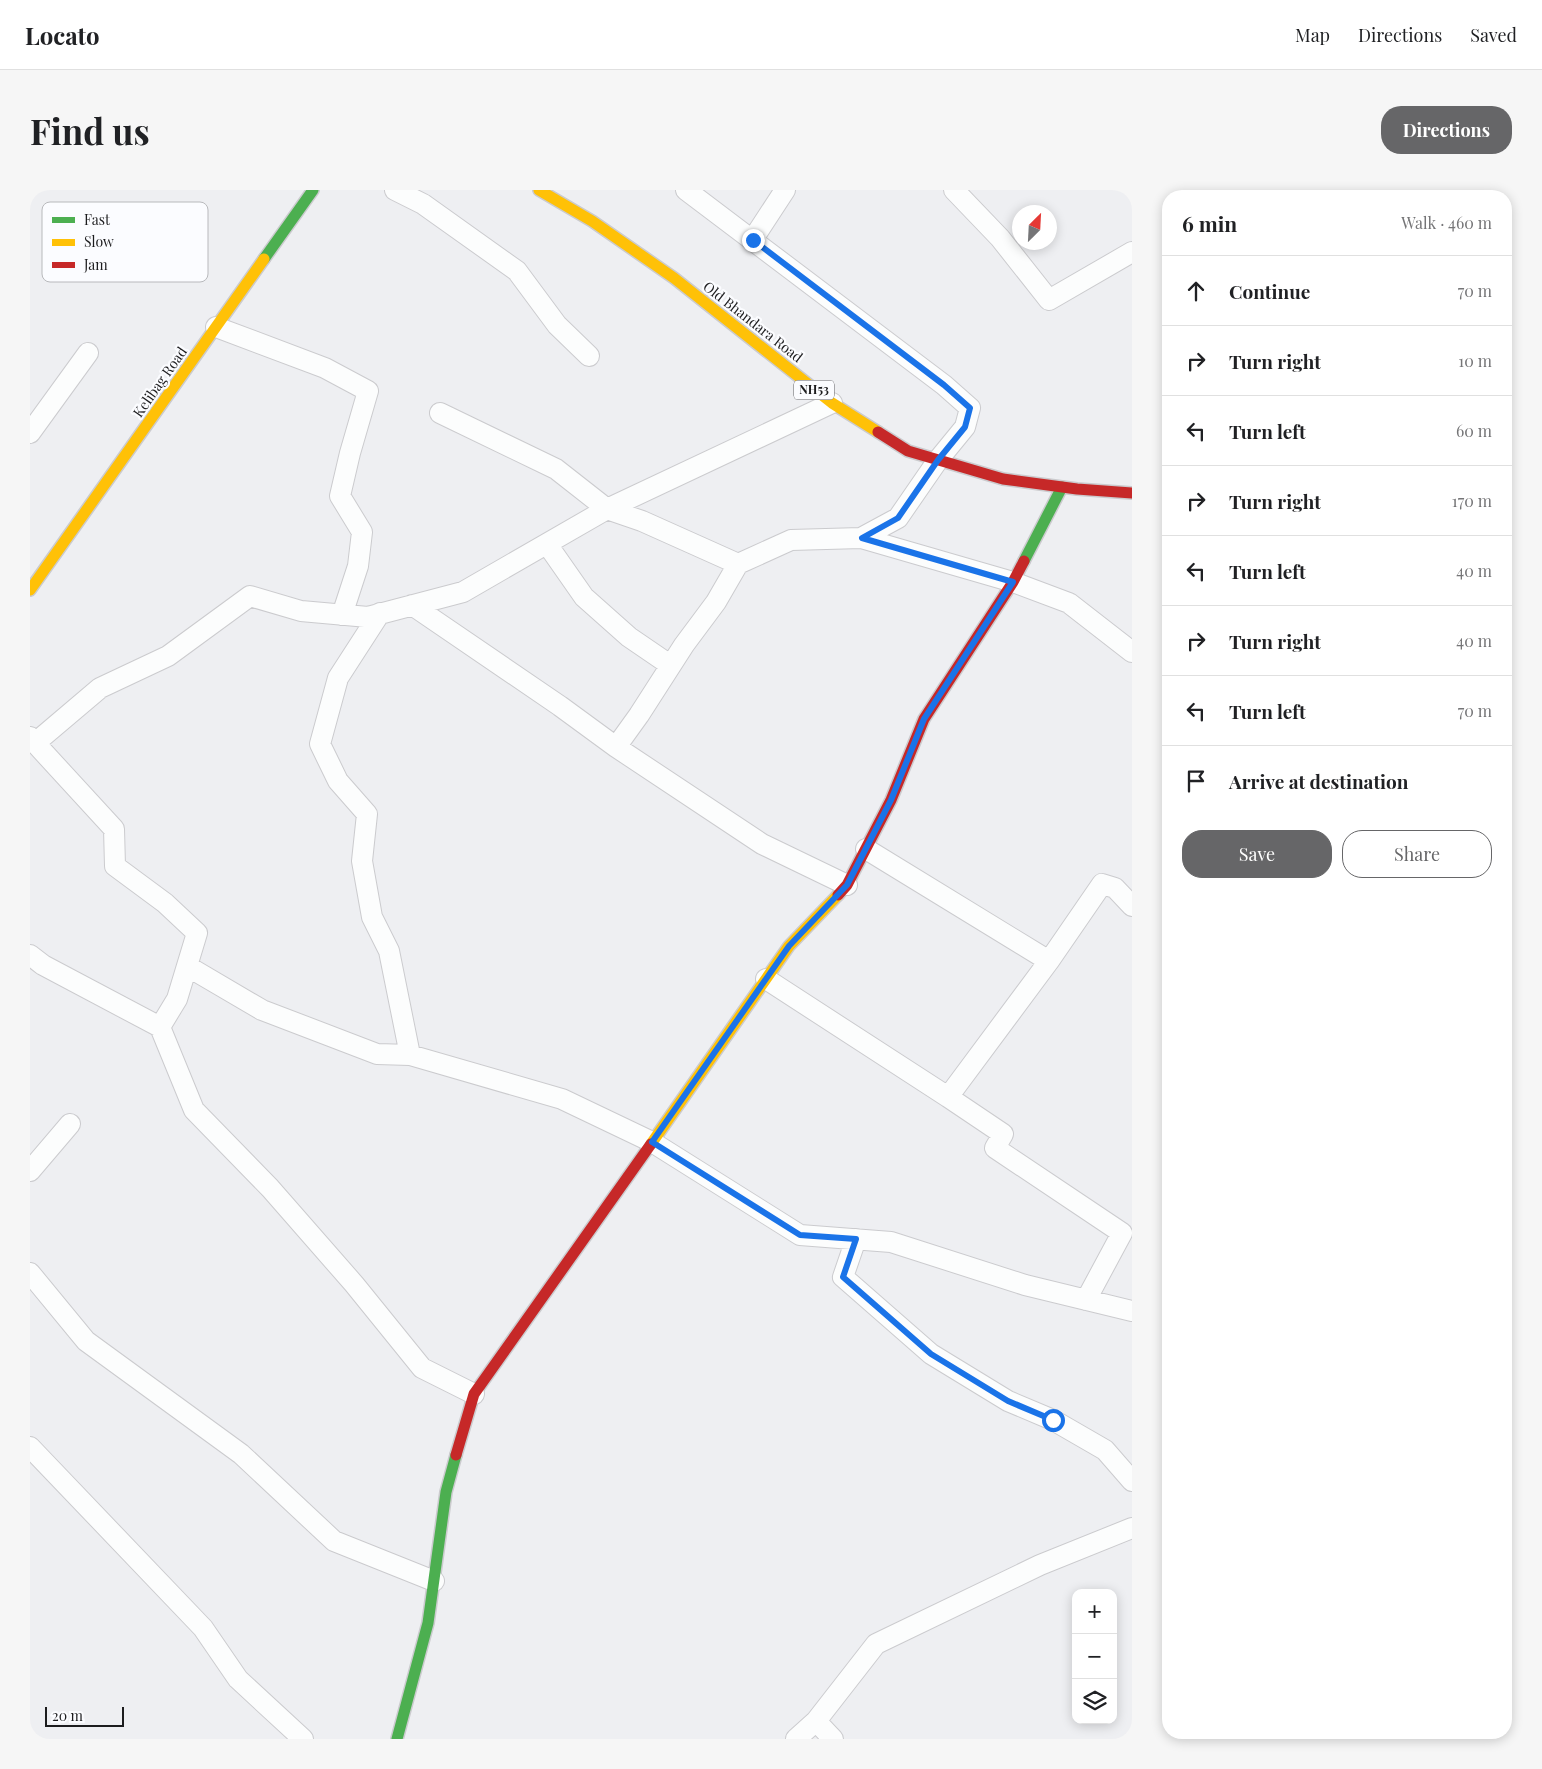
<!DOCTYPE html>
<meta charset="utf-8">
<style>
:root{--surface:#fff;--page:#f6f6f6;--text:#202124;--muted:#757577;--line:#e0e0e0;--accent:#666668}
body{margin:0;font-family:"Playfair Display",serif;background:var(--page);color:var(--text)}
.controls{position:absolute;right:15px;bottom:15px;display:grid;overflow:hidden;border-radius:10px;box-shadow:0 2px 12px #0003}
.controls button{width:45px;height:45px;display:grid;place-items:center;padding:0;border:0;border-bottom:1px solid var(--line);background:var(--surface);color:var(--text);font:25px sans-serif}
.compass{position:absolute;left:982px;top:15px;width:45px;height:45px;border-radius:50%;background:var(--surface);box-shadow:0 2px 12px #0003;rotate:24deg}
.scale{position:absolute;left:15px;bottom:12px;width:79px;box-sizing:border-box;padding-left:5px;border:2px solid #1c1c1e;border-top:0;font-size:14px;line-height:18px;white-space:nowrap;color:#1c1c1e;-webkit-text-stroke:4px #fbfcff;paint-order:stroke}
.stop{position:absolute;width:15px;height:15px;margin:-11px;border:4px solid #1a73e8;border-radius:50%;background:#fff}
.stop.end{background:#1a73e8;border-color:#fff;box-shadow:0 1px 5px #0008}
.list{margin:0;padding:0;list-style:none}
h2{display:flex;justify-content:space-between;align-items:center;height:65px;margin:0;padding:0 20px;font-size:21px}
h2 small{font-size:16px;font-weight:400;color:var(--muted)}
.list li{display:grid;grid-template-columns:32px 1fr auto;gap:15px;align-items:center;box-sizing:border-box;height:70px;padding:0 20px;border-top:1px solid var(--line)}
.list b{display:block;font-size:19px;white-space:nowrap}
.list em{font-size:16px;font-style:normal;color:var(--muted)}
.actions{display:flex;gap:10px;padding:15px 20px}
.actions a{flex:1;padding:11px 0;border:1px solid var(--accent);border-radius:20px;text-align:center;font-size:18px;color:var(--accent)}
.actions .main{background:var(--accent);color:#fff}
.icon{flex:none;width:28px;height:28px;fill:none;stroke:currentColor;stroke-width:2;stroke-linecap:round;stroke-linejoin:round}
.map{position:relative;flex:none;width:1102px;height:1549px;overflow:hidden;border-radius:20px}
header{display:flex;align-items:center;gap:30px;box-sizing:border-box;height:70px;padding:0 25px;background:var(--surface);border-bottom:1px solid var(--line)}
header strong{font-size:24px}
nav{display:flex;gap:28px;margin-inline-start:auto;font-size:18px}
.intro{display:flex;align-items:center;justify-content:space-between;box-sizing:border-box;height:120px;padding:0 30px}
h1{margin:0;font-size:35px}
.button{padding:12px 22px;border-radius:20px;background:var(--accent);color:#fff;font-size:18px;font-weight:700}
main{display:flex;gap:30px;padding:0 30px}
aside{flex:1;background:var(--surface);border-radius:20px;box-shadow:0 2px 12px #0003}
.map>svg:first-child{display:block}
</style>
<header>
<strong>Locato</strong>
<nav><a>Map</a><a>Directions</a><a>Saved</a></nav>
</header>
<div class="intro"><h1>Find us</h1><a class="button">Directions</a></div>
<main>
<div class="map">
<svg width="1102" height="1549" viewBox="0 0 1102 1549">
<rect width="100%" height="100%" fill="#eeeff2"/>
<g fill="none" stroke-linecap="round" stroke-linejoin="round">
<defs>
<path id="street" d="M365,0L393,14L487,81L527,135L559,166
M924,0L970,48L1019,110L1102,62
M723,49L755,0
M186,137L295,178L338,201L320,263L310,306L332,342L328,376L312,425
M410,223L526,279L577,319L612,331L708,374L761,350L831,348L868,328L908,270L935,237L940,218L914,195L656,0
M0,243L58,163
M831,348L983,392L1039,413L1102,462
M517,354L554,407L599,447L640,475
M382,415L530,516L586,557L732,654L817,695
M350,423L308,488L290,554L308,591L337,624L332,671L342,727L359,761L380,865
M0,547L5,553L70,498L138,466L220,406L271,421L338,427L433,402L577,319L802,213
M5,553L84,639L85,676L135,713L167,743L147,809L130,837
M586,557L609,525L654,455L686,412L708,374
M836,659L1019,771L918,907L973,944L965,958L1092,1043L1056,1110
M0,765L13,775L130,837L164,920L240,998L324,1094L392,1178L444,1204
M1019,771L1072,694L1085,698L1102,716
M157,776L232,820L347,864L380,865L532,909L622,952L770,1045L861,1052L995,1095L1102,1121
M736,789L918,907
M0,981L40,934
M826,1049L813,1087L901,1164L978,1211L1023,1230L1075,1260L1102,1291
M0,1083L56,1151L211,1264L304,1351L404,1391
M0,1257L173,1438L208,1489L273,1549
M786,1531L803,1549
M766,1549L786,1531L846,1454L1010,1375L1102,1338"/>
<path id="fast" d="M234,69L283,0
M994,371L1032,297
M367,1549L398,1433L416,1302L426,1265"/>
<path id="slow" d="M509,0L562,31L644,88L802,213L848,242
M0,400L234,69
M621,954L759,756L808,705"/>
<path id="jam" d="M848,242L878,261L973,289L1047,299L1102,303
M808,705L817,695L861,610L894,529L983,392L994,371
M426,1265L444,1204L621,954"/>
</defs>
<use href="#street" stroke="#cbcbce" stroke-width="22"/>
<use href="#fast" stroke="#cbcbce" stroke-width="14"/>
<use href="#slow" stroke="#cbcbce" stroke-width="14"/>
<use href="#jam" stroke="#cbcbce" stroke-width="14"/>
<use href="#street" stroke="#fcfdfd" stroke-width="20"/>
<use href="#fast" stroke="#4caf50" stroke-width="11"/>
<use href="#slow" stroke="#ffc107" stroke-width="11"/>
<use href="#jam" stroke="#c62828" stroke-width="11"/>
</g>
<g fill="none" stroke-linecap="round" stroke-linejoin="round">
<path stroke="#1a73e8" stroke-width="6" d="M723,50L914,195L940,218L935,237L908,270L868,328L832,348L983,392L894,529L861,610L817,695L759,756L622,952L770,1045L826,1049L813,1087L901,1164L978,1211L1023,1230"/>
</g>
<g text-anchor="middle" stroke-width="4.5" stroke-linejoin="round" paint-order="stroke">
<rect fill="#fbfcff" stroke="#5f5f62" stroke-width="1" x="764" y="190.5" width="40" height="19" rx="4"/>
<g font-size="12" font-weight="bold" fill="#1c1c1e">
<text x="784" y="204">NH53</text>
</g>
<g font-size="14" fill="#1c1c1e" stroke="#fbfcff">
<text transform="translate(723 132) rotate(38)" y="5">Old Bhandara Road</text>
<text transform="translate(130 192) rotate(-55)" y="5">Kelibag Road</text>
</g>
</g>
<rect x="12" y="12" width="166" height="80" rx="8" fill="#fbfcff" stroke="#b8b9bc" stroke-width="1"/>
<rect x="22" y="27" width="23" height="6" fill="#4caf50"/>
<rect x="22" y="49" width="23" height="7" fill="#ffc107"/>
<rect x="22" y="72" width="23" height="6" fill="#c62828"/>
<g font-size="14" fill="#1c1c1e">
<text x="54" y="35">Fast</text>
<text x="54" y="57">Slow</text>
<text x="54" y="80">Jam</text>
</g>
</svg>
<div class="controls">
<button>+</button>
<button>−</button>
<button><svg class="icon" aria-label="layers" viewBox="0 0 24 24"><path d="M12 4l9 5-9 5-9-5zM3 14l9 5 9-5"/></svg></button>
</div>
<svg class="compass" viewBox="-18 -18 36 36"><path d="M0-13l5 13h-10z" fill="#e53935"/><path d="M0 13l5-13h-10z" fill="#757577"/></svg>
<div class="scale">20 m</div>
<div class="stop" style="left:1023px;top:1230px"></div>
<div class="stop end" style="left:723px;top:50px"></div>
</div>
<aside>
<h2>6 min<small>Walk · 460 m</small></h2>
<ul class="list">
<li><svg class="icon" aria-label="ahead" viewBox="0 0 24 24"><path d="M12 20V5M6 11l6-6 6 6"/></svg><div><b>Continue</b></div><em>70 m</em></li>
<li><svg class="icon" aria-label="right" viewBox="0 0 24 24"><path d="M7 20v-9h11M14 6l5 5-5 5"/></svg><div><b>Turn right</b></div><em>10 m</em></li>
<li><svg class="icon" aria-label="left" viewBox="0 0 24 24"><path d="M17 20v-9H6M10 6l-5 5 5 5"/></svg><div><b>Turn left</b></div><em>60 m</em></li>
<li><svg class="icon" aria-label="right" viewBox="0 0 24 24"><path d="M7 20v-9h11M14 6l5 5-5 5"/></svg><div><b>Turn right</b></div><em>170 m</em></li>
<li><svg class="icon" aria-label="left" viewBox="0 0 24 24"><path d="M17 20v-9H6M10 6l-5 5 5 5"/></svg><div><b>Turn left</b></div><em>40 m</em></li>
<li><svg class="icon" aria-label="right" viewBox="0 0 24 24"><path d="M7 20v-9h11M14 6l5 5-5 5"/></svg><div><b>Turn right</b></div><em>40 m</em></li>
<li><svg class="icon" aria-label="left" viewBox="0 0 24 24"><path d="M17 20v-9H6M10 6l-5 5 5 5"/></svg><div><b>Turn left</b></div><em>70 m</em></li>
<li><svg class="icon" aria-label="arrive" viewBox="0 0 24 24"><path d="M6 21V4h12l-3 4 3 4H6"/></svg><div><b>Arrive at destination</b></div></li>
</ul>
<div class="actions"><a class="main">Save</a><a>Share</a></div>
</aside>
</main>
